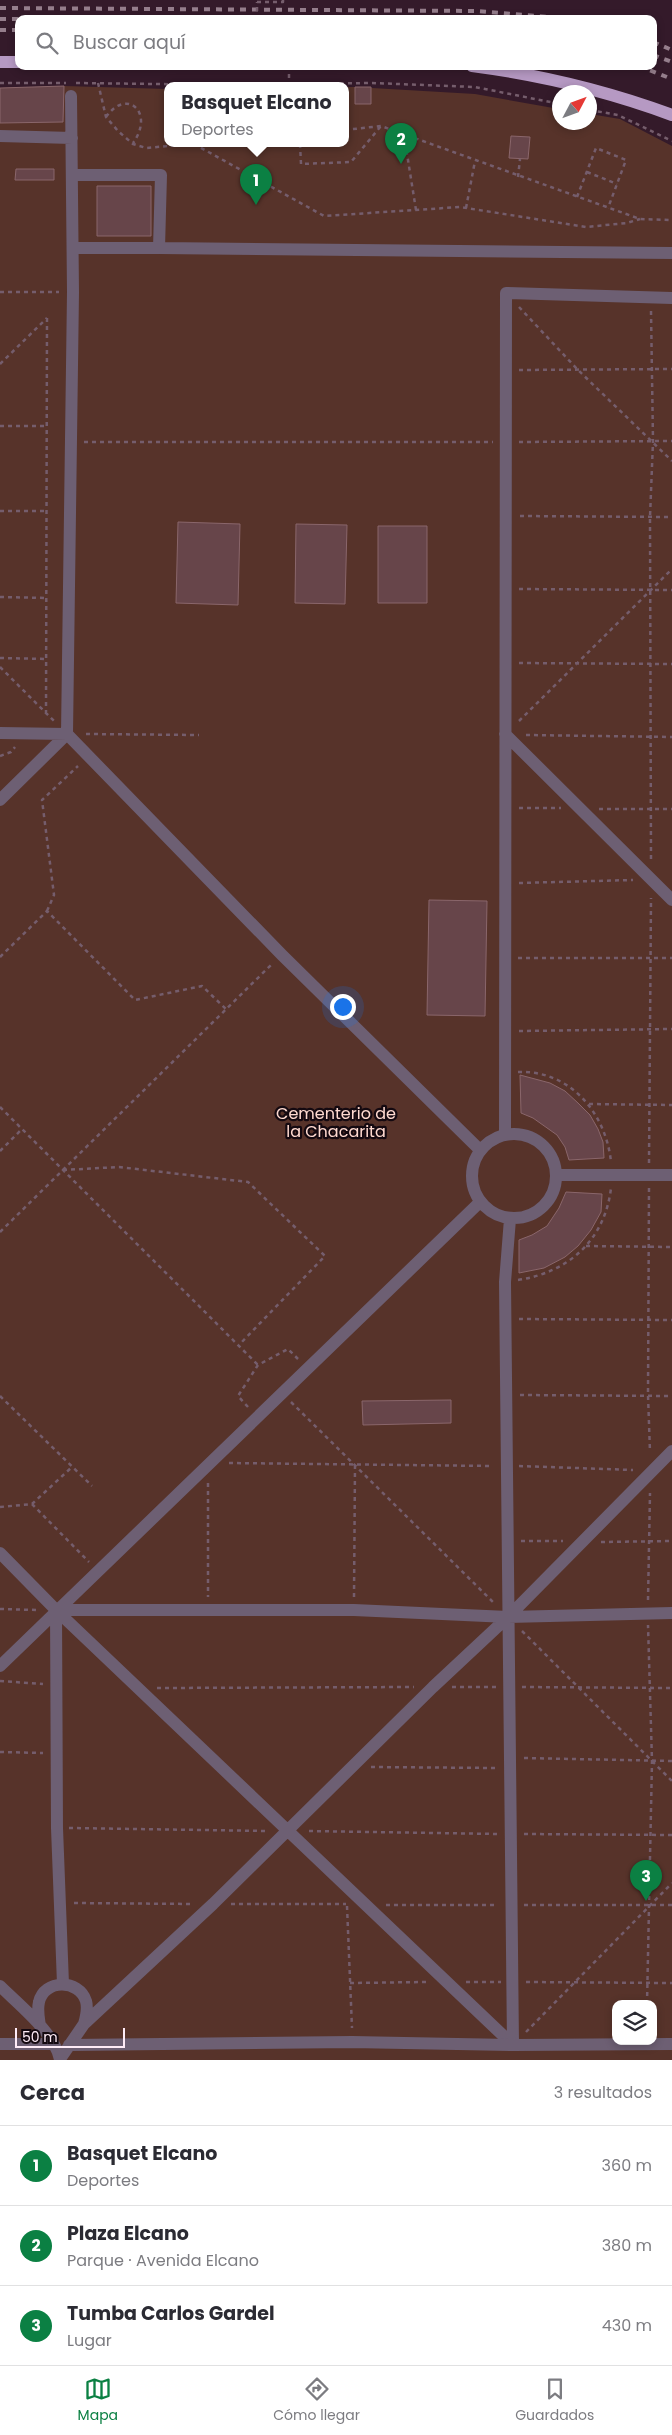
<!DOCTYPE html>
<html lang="es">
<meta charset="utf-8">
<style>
:root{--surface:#fff;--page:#f2f2f3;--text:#2b2b33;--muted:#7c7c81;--line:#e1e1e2;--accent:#0b8043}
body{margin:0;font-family:Poppins,sans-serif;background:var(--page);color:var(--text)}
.controls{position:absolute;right:15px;bottom:15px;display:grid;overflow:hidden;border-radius:10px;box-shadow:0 2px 8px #0003}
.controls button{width:45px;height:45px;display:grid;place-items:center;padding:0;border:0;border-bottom:1px solid var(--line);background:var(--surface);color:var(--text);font:25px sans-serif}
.compass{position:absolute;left:552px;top:85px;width:45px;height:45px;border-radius:50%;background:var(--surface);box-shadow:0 2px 8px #0003;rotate:49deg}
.scale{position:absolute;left:15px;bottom:12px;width:110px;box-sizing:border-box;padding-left:5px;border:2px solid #feebf6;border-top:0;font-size:14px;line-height:18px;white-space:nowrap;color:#feebf6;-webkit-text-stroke:4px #140910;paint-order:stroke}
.you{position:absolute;left:342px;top:1006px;width:18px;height:18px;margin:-12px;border:4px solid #fff;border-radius:50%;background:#1a73e8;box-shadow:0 0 0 8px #1a73e833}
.badge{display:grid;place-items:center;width:32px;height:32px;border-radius:50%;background:var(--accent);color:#fff;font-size:16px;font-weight:700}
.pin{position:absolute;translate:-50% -41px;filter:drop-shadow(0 1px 2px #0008)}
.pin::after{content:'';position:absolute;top:26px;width:18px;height:15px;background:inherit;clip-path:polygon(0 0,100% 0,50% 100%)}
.popup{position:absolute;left:164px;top:82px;width:185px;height:65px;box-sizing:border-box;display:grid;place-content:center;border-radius:10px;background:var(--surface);filter:drop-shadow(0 1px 4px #0005);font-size:16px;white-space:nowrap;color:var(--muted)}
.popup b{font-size:19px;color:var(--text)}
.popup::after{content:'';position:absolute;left:50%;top:100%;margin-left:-10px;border:10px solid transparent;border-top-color:var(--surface)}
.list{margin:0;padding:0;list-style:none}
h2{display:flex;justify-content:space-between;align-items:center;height:65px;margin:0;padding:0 20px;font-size:21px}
h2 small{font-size:16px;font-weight:400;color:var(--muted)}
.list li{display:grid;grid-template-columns:32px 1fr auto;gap:15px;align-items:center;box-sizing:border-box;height:80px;padding:0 20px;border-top:1px solid var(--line)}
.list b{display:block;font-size:19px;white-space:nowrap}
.list p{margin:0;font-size:16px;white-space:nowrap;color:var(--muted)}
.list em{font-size:16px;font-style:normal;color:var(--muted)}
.icon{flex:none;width:28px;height:28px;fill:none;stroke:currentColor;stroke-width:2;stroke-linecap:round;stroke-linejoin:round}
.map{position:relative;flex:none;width:672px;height:2060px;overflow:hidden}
.search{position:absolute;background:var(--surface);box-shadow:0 2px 8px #0003;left:15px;right:15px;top:15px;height:55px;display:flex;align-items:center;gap:12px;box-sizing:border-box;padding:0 18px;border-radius:10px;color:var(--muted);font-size:19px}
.sheet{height:305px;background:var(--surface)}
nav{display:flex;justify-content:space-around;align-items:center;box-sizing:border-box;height:70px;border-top:1px solid var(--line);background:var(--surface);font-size:14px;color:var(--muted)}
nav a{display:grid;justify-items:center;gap:2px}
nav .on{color:var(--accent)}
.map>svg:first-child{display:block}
</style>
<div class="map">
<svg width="672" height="2060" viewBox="0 0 672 2060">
<rect width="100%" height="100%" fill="#341a2a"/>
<path fill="#57332a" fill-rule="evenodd" d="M64,86L167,89V144H345V87H355L475,94L559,109L560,122H590V114L620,119L672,146V2060H0V88ZM616,2004H653V2041H616Z"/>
<path fill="#67454a" stroke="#8a666b" d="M64,86L63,122L0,123V88Z
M355,87H371V104H355Z
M511,136L530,137L528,159L509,158Z
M16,169H54V180H15Z
M97,186H151V236H97Z
M178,522L240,524L238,605L176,603Z
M296,524L347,525L345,604L295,603Z
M378,526H427V603H378Z
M429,900L487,901L485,1016L427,1015Z
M520,1075L550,1083L565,1091L578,1103L590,1115L598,1129L603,1142L604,1158L569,1160L565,1147L557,1135L533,1118L521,1113Z
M566,1192L602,1194L601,1212L591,1230L578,1246L565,1257L544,1268L519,1273V1240L532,1235L547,1226L559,1208Z
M451,1400V1423L363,1425L362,1401Z"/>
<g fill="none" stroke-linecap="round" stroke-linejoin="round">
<path stroke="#755d6c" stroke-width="2.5" stroke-dasharray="4 4" stroke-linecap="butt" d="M257,2H283V0
M0,83H66
M76,83L234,85L372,83L475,87L560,104
M98,83L106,117L118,131L133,144L146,148L191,144
M289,86V66
M590,110L618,115L672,141
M106,117C127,87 155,113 133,143
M345,130L381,126L640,219L672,220
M404,135L416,210
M194,144L324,216L460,207L586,227L627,223L640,219
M300,144L301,164L351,162L381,126
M587,172L617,184
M518,177L520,159
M577,197L596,148L626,160L608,208
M466,208L475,161
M0,292H59
M519,307L578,370L672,461
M651,311L653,441L650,517L651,860
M0,364L47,318
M519,370L672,369
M0,426H47
M84,442H493
M519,442L672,441
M0,511H47
M520,516L672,517
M519,589L672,590
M0,597L47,598
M0,658L47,659
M519,663L672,664
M0,667L54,721
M46,714L47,318
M519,721L672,569
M86,734L199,735
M526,735L672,737
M0,756L11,752L15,747
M519,808H561
M599,809H672
M519,883L633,880
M47,911L54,895L42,800L78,766
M0,957L47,911L135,1000L202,986L226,1009
M518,958H672
M519,1031L672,1029
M518,1072C570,1070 606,1113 611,1162
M589,1104L672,1105
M0,1107L258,1365
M0,1151L22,1129
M649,1163L651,898
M63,1170L119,1167L248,1182L325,1256L238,1346
M649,1188L648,1395L650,1452
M0,1232L273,963
M586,1246L672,1247
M518,1280C570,1272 605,1239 611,1188
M519,1319L672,1320
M520,1395L672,1396
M0,1396L92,1486
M291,1402L493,1602
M248,1407L238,1396L258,1365L288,1349L298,1359
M229,1463L493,1466
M519,1466L633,1470
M208,1483V1597
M32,1504L89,1562
M0,1507L32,1504L72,1467
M521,1541H563
M601,1542L672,1541
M354,1597L355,1466
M648,1600L650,1493
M0,1609L37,1610
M522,1631L672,1781
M0,1681L43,1684
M452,1687H496
M522,1687L672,1688
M157,1688L414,1687
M0,1752L43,1753
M524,1758L672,1761
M371,1767L498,1768
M69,1828L268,1831
M309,1831L498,1834
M524,1834L672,1835
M74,1903L193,1904
M231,1904H346
M386,1905H498
M524,1905H672
M347,1906L352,2028
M466,1982H501
M526,1982L672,1983
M350,1983L426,1982
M647,2004L652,1761L648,1625
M526,2032L672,1883"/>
<path stroke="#6d5f73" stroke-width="12" d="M0,136L72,138
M72,175H161L159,248L672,253
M73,248H159
M0,733L67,734L282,955L480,1150
M505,734L672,900
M0,800L67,734L73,292L71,96
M505,1134L506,293L672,298
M472 1176a42 42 0 1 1 84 0a42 42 0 1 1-84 0Z
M556,1175H672
M510,1219L505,1282L513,2045
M0,1553L56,1610L513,2045
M56,1610H354L508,1617L672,1613
M56,1610L57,1828L63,1984
M0,1666L480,1202
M0,1986C18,2004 56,2034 60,2060
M40,2026C39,2019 37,2010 39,2002C44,1979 79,1979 86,2001C88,2008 86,2017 84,2024
M0,2044H53
M69,2045L352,2042L513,2045L672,2044
M60,2059L84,2024L213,1904L433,1687L508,1617L672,1451"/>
<path stroke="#b699c3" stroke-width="12" d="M0,62H19
M472,66C541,75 607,91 672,115"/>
<path stroke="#957e8c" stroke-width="4" stroke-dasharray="6 6" stroke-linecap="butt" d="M0,8L477,11L571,19
M0,19H19
M0,30H19
M653,42L672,50
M653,55L672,62
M639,66L672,79"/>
<path stroke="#755d6c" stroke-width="2.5" stroke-dasharray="4 4" stroke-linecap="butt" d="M257,19V2"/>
</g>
<g text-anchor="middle" stroke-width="4.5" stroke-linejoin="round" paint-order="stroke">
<g font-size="16" fill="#ffdad0" stroke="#140910">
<text x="336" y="1119">Cementerio de<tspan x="336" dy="18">la Chacarita</tspan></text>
</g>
</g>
</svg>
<div class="controls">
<button><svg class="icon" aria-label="layers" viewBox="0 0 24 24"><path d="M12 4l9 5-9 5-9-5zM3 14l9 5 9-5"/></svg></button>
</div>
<svg class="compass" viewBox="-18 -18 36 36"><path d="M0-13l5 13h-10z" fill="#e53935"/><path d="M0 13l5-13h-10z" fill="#7c7c81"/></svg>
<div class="scale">50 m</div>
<div class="you"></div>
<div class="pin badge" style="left:256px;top:205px">1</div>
<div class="popup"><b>Basquet Elcano</b>Deportes</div>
<div class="pin badge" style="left:401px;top:164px">2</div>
<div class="pin badge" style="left:646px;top:1901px">3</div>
<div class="search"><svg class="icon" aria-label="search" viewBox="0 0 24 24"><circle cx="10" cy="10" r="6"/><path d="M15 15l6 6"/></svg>Buscar aquí</div>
</div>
<section class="sheet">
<h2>Cerca<small>3 resultados</small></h2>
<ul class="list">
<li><span class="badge">1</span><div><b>Basquet Elcano</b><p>Deportes</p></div><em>360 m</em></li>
<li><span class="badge">2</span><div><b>Plaza Elcano</b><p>Parque · Avenida Elcano</p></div><em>380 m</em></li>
<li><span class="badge">3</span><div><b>Tumba Carlos Gardel</b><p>Lugar</p></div><em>430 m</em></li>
</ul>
</section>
<nav>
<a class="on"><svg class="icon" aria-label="map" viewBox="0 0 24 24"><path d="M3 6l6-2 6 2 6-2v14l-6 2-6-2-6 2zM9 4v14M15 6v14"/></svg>Mapa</a>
<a><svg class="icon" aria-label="directions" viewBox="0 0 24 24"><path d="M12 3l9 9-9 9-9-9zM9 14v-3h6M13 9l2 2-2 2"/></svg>Cómo llegar</a>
<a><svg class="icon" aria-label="saved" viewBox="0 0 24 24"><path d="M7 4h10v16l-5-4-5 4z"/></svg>Guardados</a>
</nav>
